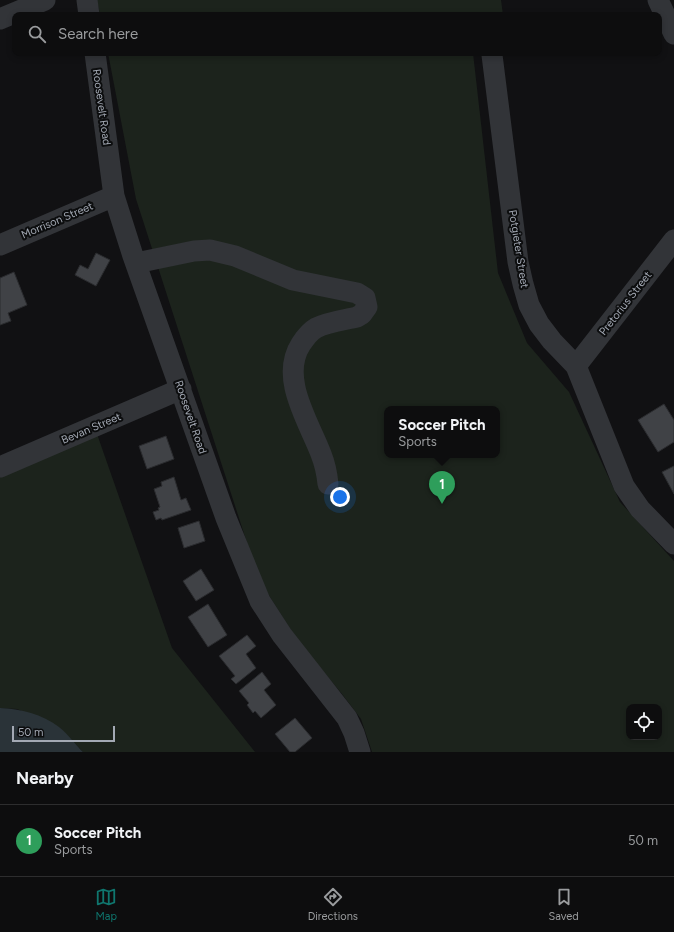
<!DOCTYPE html>
<style>
:root{--surface:#0d0d0e;--page:#161617;--text:#f1f3f6;--muted:#9a9c9e;--line:#2d2d2e;--accent:#0f766e}
body{margin:0;font-family:Figtree,sans-serif;background:var(--page);color:var(--text)}
.controls{position:absolute;right:12px;bottom:12px;display:grid;overflow:hidden;border-radius:8px;box-shadow:0 2px 6px #0003}
.controls button{width:36px;height:36px;display:grid;place-items:center;padding:0;border:0;border-bottom:1px solid var(--line);background:var(--surface);color:var(--text);font:20px sans-serif}
.scale{position:absolute;left:12px;bottom:10px;width:103px;box-sizing:border-box;padding-left:4px;border:2px solid #a3a9b4;border-top:0;font-size:11px;line-height:14px;white-space:nowrap;color:#a3a9b4;-webkit-text-stroke:3px #0c0d0e;paint-order:stroke}
.you{position:absolute;left:340px;top:497px;width:14px;height:14px;margin:-10px;border:3px solid #fff;border-radius:50%;background:#1a73e8;box-shadow:0 0 0 6px #1a73e833}
.badge{display:grid;place-items:center;width:26px;height:26px;border-radius:50%;background:var(--accent);color:#fff;font-size:13px;font-weight:700}
.pin{position:absolute;translate:-50% -33px;filter:drop-shadow(0 1px 2px #0008)}
.pin::after{content:'';position:absolute;top:21px;width:14px;height:12px;background:inherit;clip-path:polygon(0 0,100% 0,50% 100%)}
.popup{position:absolute;left:384px;top:406px;width:116px;height:52px;box-sizing:border-box;display:grid;place-content:center;border-radius:8px;background:var(--surface);filter:drop-shadow(0 1px 3px #0005);font-size:13px;white-space:nowrap;color:var(--muted)}
.popup b{font-size:15px;color:var(--text)}
.popup::after{content:'';position:absolute;left:50%;top:100%;margin-left:-8px;border:8px solid transparent;border-top-color:var(--surface)}
.list{margin:0;padding:0;list-style:none}
h2{display:flex;justify-content:space-between;align-items:center;height:52px;margin:0;padding:0 16px;font-size:17px}
h2 small{font-size:13px;font-weight:400;color:var(--muted)}
.list li{display:grid;grid-template-columns:26px 1fr auto;gap:12px;align-items:center;box-sizing:border-box;height:72px;padding:0 16px;border-top:1px solid var(--line)}
.list b{display:block;font-size:15px;white-space:nowrap}
.list p{margin:0;font-size:13px;white-space:nowrap;color:var(--muted)}
.list em{font-size:13px;font-style:normal;color:var(--muted)}
.icon{flex:none;width:22px;height:22px;fill:none;stroke:currentColor;stroke-width:2;stroke-linecap:round;stroke-linejoin:round}
.map{position:relative;flex:none;width:674px;height:752px;overflow:hidden}
.search{position:absolute;background:var(--surface);box-shadow:0 2px 6px #0003;left:12px;right:12px;top:12px;height:44px;display:flex;align-items:center;gap:10px;box-sizing:border-box;padding:0 14px;border-radius:8px;color:var(--muted);font-size:15px}
.sheet{height:124px;background:var(--surface)}
nav{display:flex;justify-content:space-around;align-items:center;box-sizing:border-box;height:56px;border-top:1px solid var(--line);background:var(--surface);font-size:11px;color:var(--muted)}
nav a{display:grid;justify-items:center;gap:2px}
nav .on{color:var(--accent)}
.map>svg:first-child{display:block}
</style>
<div class="map">
<svg width="674" height="752" viewBox="0 0 674 752">
<rect width="100%" height="100%" fill="#111113"/>
<path fill="#1c231c" fill-rule="evenodd" d="M97,0H501L503,15H100Z
M108,53H473L498,273L527,343L569,392L620,502L674,561V752H372L361,719L342,694L298,641L259,580L136,199ZM387,409H497V455H387ZM629,707H659V737H629Z
M97,434L172,648L255,752H83L60,728L17,709L0,708V475Z"/>
<path fill="#2a3338" d="M0,708C21,709 42,714 59,727C68,734 75,744 83,752H0Z"/>
<path fill="#404246" stroke="#2b2c2f" d="M96,253L110,260L96,286L75,275L80,265L88,269Z
M14,272L27,305L8,313L11,321L0,325V278Z
M664,404L674,420V442L658,452L638,420Z
M166,436L174,459L147,469L139,446Z
M674,466V494L662,472Z
M174,477L181,500L186,498L191,510L162,520L161,518L156,520L153,512L159,510L158,508L160,507L154,489L162,486L161,482Z
M199,521L205,541L184,548L178,528Z
M201,569L214,590L196,601L183,581Z
M208,604L227,635L208,647L188,617Z
M247,635L256,646L246,654L256,668L236,684L231,679L235,676L219,656Z
M262,672L271,684L264,690L276,705L261,718L255,711L253,713L247,705L249,703L239,691Z
M295,718L312,738L295,752H290L275,734Z"/>
<g fill="none" stroke-linecap="round" stroke-linejoin="round">
<path stroke="#323438" stroke-width="21" d="M87,0L89,15
M658,0L674,34
M0,19L45,0
M95,53L114,196L133,256L226,518L260,601L282,635L347,718L354,733L360,752
M492,55L518,262L523,284L529,305L539,324L552,341L576,366L624,486L640,509L674,544
M0,245L114,196
M136,263L194,251L210,250L235,256L293,280L357,293L365,298L367,307L362,314L357,317C344,320 327,322 316,328C309,332 305,338 301,344C279,378 309,422 321,454C325,464 327,474 328,484
M576,366L674,240
M0,467L181,389"/>
</g>
<g text-anchor="middle" stroke-width="4" stroke-linejoin="round" paint-order="stroke">
<g font-size="11" fill="#a3a9b4" stroke="#0c0d0e">
<text transform="translate(102 107) rotate(82)" y="4">Roosevelt Road</text>
<text transform="translate(57 220) rotate(-23)" y="4">Morrison Street</text>
<text transform="translate(519 249) rotate(81)" y="4">Potgieter Street</text>
<text transform="translate(625 303) rotate(-52)" y="4">Pretorius Street</text>
<text transform="translate(191 417) rotate(71)" y="4">Roosevelt Road</text>
<text transform="translate(91 428) rotate(-23)" y="4">Bevan Street</text>
</g>
</g>
</svg>
<div class="controls">
<button><svg class="icon" aria-label="locate" viewBox="0 0 24 24"><circle cx="12" cy="12" r="6"/><path d="M12 2v4M12 18v4M2 12h4M18 12h4"/></svg></button>
</div>
<div class="scale">50 m</div>
<div class="you"></div>
<div class="pin badge" style="left:442px;top:504px;background:#2e9e5b">1</div>
<div class="popup"><b>Soccer Pitch</b>Sports</div>
<div class="search"><svg class="icon" aria-label="search" viewBox="0 0 24 24"><circle cx="10" cy="10" r="6"/><path d="M15 15l6 6"/></svg>Search here</div>
</div>
<section class="sheet">
<h2>Nearby<small></small></h2>
<ul class="list">
<li><span class="badge" style="background:#2e9e5b">1</span><div><b>Soccer Pitch</b><p>Sports</p></div><em>50 m</em></li>
</ul>
</section>
<nav>
<a class="on"><svg class="icon" aria-label="map" viewBox="0 0 24 24"><path d="M3 6l6-2 6 2 6-2v14l-6 2-6-2-6 2zM9 4v14M15 6v14"/></svg>Map</a>
<a><svg class="icon" aria-label="directions" viewBox="0 0 24 24"><path d="M12 3l9 9-9 9-9-9zM9 14v-3h6M13 9l2 2-2 2"/></svg>Directions</a>
<a><svg class="icon" aria-label="saved" viewBox="0 0 24 24"><path d="M7 4h10v16l-5-4-5 4z"/></svg>Saved</a>
</nav>
